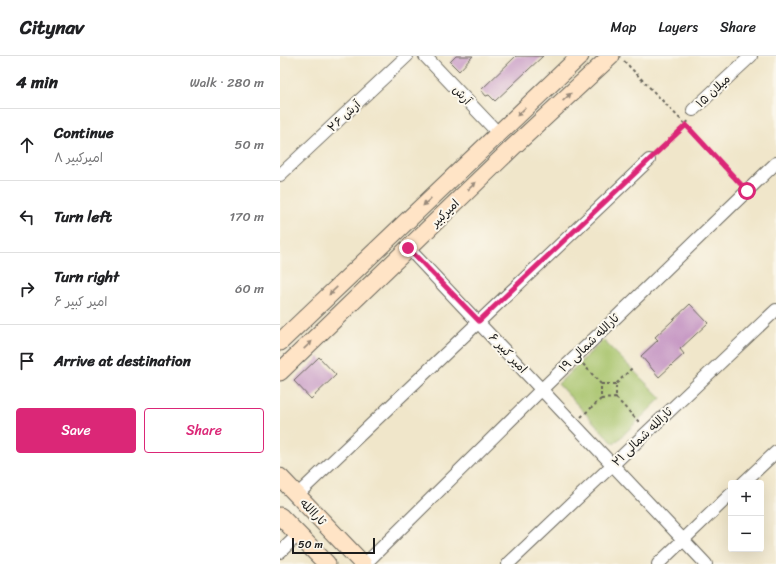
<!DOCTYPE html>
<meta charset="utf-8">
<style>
:root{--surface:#fff;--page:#f2f2f2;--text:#202124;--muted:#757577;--line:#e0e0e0;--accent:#db2777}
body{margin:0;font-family:Sriracha,"Playpen Sans Arabic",sans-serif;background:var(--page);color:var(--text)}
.controls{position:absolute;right:12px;bottom:12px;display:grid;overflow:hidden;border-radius:4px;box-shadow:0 4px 16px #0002}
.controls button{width:36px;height:36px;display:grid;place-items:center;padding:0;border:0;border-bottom:1px solid var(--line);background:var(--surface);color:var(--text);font:20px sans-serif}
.scale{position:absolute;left:12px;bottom:10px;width:83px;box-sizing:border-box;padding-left:4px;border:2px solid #1c1c1c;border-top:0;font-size:11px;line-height:14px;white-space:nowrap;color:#1c1c1c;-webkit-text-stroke:3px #fbf7ec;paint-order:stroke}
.stop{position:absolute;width:12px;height:12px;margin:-9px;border:3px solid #db2777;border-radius:50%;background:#fff}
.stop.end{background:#db2777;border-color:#fff;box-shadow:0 1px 4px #0008}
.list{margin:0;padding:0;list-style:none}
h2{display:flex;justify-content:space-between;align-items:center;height:52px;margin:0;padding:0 16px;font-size:17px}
h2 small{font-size:13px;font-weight:400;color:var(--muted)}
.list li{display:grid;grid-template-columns:26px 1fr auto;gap:12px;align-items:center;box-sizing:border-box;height:72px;padding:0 16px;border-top:1px solid var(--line)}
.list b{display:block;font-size:15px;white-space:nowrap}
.list p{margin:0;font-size:13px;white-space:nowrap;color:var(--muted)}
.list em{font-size:13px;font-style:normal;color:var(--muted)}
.actions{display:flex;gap:8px;padding:12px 16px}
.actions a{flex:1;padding:9px 0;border:1px solid var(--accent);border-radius:4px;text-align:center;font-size:14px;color:var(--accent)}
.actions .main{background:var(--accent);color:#fff}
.icon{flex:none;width:22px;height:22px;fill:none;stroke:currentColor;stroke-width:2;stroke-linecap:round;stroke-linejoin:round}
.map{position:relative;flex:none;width:496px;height:508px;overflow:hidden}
header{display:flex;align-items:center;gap:24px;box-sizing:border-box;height:56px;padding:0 20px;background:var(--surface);border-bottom:1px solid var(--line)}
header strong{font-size:19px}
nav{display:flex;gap:22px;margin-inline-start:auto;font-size:14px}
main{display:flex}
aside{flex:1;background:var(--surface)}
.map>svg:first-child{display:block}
</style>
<header>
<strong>Citynav</strong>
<nav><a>Map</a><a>Layers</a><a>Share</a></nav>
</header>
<main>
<aside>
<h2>4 min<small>Walk · 280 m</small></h2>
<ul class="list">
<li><svg class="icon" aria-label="ahead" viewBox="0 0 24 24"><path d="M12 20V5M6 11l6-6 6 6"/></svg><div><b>Continue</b><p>امیرکبیر ۸</p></div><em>50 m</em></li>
<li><svg class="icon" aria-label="left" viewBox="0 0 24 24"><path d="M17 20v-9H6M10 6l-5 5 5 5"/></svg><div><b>Turn left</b></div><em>170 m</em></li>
<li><svg class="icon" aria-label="right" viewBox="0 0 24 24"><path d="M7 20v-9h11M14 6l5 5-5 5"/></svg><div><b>Turn right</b><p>امیر کبیر ۶</p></div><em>60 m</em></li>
<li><svg class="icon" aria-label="arrive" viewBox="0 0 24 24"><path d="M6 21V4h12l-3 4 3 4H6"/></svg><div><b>Arrive at destination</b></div></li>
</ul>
<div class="actions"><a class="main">Save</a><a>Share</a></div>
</aside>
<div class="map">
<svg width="496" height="508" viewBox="0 0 496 508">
<rect width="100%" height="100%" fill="#fbf7ec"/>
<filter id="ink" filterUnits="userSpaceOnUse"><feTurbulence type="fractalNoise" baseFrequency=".025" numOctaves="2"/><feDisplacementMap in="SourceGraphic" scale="8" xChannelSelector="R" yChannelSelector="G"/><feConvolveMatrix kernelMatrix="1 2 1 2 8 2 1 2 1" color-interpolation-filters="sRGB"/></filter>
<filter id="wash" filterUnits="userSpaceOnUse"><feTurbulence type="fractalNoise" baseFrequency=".012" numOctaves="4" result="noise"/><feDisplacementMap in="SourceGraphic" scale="16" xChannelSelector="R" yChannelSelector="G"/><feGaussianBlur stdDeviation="0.9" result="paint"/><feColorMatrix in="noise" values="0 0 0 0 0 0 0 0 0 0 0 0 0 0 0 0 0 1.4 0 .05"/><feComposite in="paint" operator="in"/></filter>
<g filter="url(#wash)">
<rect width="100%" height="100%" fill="#f0e6ca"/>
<path fill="#a6c269" stroke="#616f42" d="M323,284L381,342L334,388L278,328Z"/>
<g id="blocks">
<path fill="#c79ac5" d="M176,0H193L179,15L170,6Z
M236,0H263L215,45L209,39L206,40L201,34Z
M410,248L428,267L400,293L404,298L379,321L361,300L378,284L375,281Z
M39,301L56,319L31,343L14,325Z"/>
</g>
</g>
<g filter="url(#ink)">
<use href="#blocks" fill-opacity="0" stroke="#666359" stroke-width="1"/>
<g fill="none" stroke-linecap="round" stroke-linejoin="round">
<defs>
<path id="street" d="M145,0L218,77
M413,54L471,0
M0,119L127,0
M128,192L426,508
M463,427L496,396
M17,439L369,104
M0,496L18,479
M85,508L262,333L496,107
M228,508L496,254
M378,508L451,438"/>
<path id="secondary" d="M0,286L300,0
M0,316L232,92L331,0
M0,421L83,508
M0,460L47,508"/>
</defs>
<use href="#street" stroke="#666359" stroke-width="14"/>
<use href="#secondary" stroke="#666359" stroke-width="19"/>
<path stroke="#666359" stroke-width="2" stroke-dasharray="3 3" stroke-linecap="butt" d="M344,5L406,69L459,127
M377,97L406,69L408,65
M303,308L321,328
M336,328H321V343L336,342V328L352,312
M336,342L360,367
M301,361L321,343"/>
<use href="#street" stroke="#fff" stroke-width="12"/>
<use href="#secondary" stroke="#ffe4c6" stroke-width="17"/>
</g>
<defs><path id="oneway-solid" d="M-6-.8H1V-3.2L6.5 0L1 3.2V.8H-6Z"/></defs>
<g fill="#998a7a">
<use href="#oneway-solid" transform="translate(287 41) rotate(-43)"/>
<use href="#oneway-solid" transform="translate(241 56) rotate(136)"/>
<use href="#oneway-solid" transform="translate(192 130) rotate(-44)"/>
<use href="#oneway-solid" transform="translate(147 146) rotate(136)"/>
<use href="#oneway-solid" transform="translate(53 235) rotate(136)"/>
<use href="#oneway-solid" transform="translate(28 289) rotate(-44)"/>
</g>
</g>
<g fill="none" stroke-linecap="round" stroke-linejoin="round" filter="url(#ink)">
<path stroke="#db2777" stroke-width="5" d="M128,192L199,265L406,69L467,135"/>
</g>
<g text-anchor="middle" stroke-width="4" stroke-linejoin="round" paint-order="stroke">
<g font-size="12" fill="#1c1c1c" stroke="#fbf7ec">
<text transform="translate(433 35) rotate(-43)" y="4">میلان ۱۵</text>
<text transform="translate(182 39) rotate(47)" y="4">آرش</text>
<text transform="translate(64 60) rotate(-43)" y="4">آرش ۲۶</text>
<text transform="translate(165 157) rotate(-44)" y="4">امیرکبیر</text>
<text transform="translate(309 287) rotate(-44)" y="4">ثارالله شمالی ۱۹</text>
<text transform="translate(228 297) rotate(47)" y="4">امیر کبیر ۶</text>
<text transform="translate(362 381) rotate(-44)" y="4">ثارالله شمالی ۲۱</text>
<text transform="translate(33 456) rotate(46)" y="4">ثاراالله</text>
</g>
</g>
</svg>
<div class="controls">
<button>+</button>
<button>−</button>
</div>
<div class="scale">50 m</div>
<div class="stop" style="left:467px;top:135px"></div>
<div class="stop end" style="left:128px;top:192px"></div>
</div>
</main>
